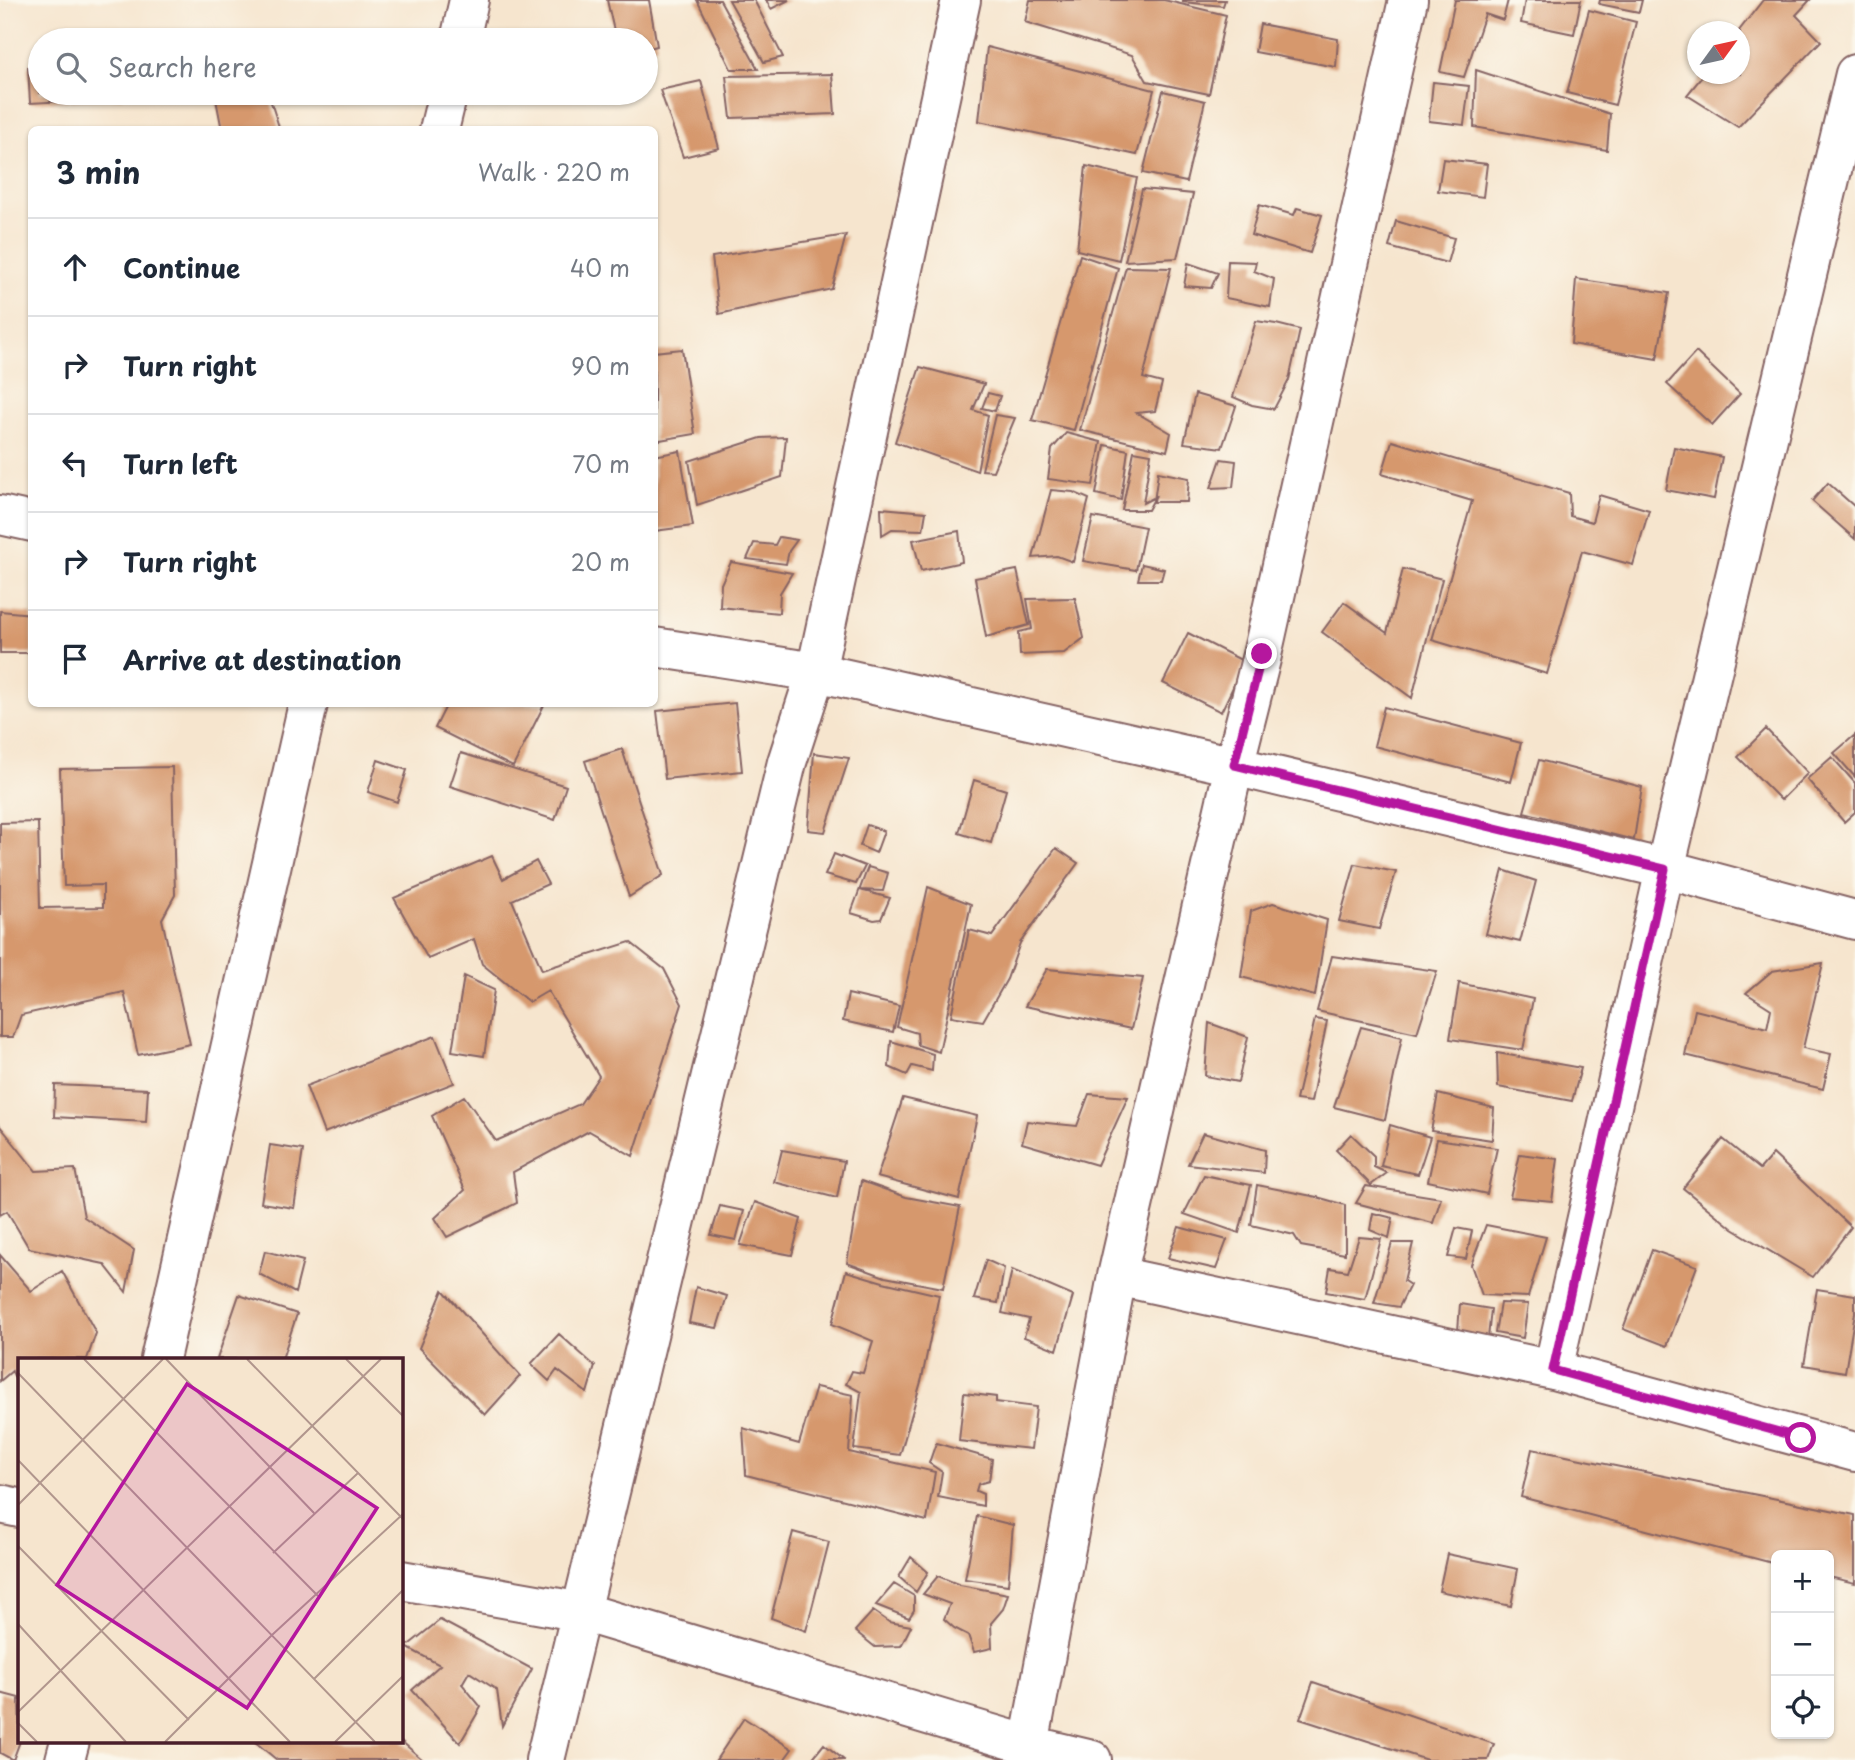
<!DOCTYPE html>
<meta charset="utf-8">
<style>
:root{--surface:#fff;--page:#f2f2f3;--text:#1f2937;--muted:#747a83;--line:#e0e1e3}
body{margin:0;font-family:"Playpen Sans",sans-serif;background:var(--page);color:var(--text)}
.controls{position:absolute;right:21px;bottom:21px;display:grid;overflow:hidden;border-radius:10px;box-shadow:0 2px 5px #0004}
.controls button{width:63px;height:63px;display:grid;place-items:center;padding:0;border:0;border-bottom:2px solid var(--line);background:var(--surface);color:var(--text);font:35px sans-serif}
.compass{position:absolute;left:1687px;top:21px;width:63px;height:63px;border-radius:50%;background:var(--surface);box-shadow:0 2px 5px #0004;rotate:57deg}
.stop{position:absolute;width:21px;height:21px;margin:-16px;border:5px solid #b5179e;border-radius:50%;background:#fff}
.stop.end{background:#b5179e;border-color:#fff;box-shadow:0 2px 7px #0008}
.list{margin:0;padding:0;list-style:none}
h2{display:flex;justify-content:space-between;align-items:center;height:91px;margin:0;padding:0 28px;font-size:30px}
h2 small{font-size:23px;font-weight:400;color:var(--muted)}
.list li{display:grid;grid-template-columns:46px 1fr auto;gap:21px;align-items:center;box-sizing:border-box;height:98px;padding:0 28px;border-top:2px solid var(--line)}
.list b{display:block;font-size:26px;white-space:nowrap}
.list em{font-size:23px;font-style:normal;color:var(--muted)}
.icon{flex:none;width:38px;height:38px;fill:none;stroke:currentColor;stroke-width:2;stroke-linecap:round;stroke-linejoin:round}
.map{position:relative;flex:none;width:1855px;height:1760px;overflow:hidden}
.search{position:absolute;background:var(--surface);box-shadow:0 2px 5px #0004;left:28px;top:28px;width:630px;height:77px;display:flex;align-items:center;gap:18px;box-sizing:border-box;padding:0 24px;border-radius:38px;color:var(--muted);font-size:26px}
.panel{position:absolute;background:var(--surface);box-shadow:0 2px 5px #0004;left:28px;top:126px;width:630px;height:581px;border-radius:10px}
.map>svg:first-child{display:block}
</style>
<div class="map">
<svg width="1855" height="1760" viewBox="0 0 1855 1760">
<rect width="100%" height="100%" fill="#fbf7ec"/>
<filter id="ink" filterUnits="userSpaceOnUse"><feTurbulence type="fractalNoise" baseFrequency=".0143" numOctaves="2"/><feDisplacementMap in="SourceGraphic" scale="14" xChannelSelector="R" yChannelSelector="G"/><feConvolveMatrix kernelMatrix="1 2 1 2 8 2 1 2 1" color-interpolation-filters="sRGB"/></filter>
<filter id="wash" filterUnits="userSpaceOnUse"><feTurbulence type="fractalNoise" baseFrequency=".00686" numOctaves="4" result="noise"/><feDisplacementMap in="SourceGraphic" scale="28" xChannelSelector="R" yChannelSelector="G"/><feGaussianBlur stdDeviation="1.57" result="paint"/><feColorMatrix in="noise" values="0 0 0 0 0 0 0 0 0 0 0 0 0 0 0 0 0 1.4 0 .05"/><feComposite in="paint" operator="in"/></filter>
<g filter="url(#wash)">
<rect width="100%" height="100%" fill="#f6e5ce"/>
<g id="blocks">
<path fill="#d6986d" d="M607,0H649L657,46L646,49V40H616Z
M697,0H720L758,69H731Z
M729,0H754L783,57L764,62Z
M766,0H789L771,9Z
M1030,0H1164L1226,15L1209,94L1147,81L1132,55L1025,22Z
M1183,0H1225L1223,6L1183,2Z
M1455,0H1508L1503,20L1485,14L1464,77L1440,72Z
M1525,0H1581L1574,34L1521,23Z
M1600,0H1642L1639,12L1599,4Z
M1763,0H1810L1796,15L1821,41L1738,127L1687,95L1704,74H1740V32H1738Z
M1589,10L1636,22L1615,105L1567,93Z
M1260,24L1338,39L1336,67L1255,52Z
M303,32L305,40H273V39Z
M987,47L1154,90L1137,155L979,121Z
M40,66V93H122V98L30,103L28,67Z
M1476,70L1610,114L1607,150L1474,127Z
M832,74L835,114L731,118L726,76Z
M701,81L719,148L683,157L660,90Z
M1433,82L1469,86L1464,125L1429,121Z
M1163,91L1205,101L1186,182L1143,173Z
M183,93H268L279,127L258,130H222L216,99L185,98Z
M1443,159L1487,164L1483,197L1438,191Z
M1086,166L1137,178L1119,260L1077,250Z
M1142,189L1193,194L1177,258L1125,261Z
M1259,205L1294,215L1297,208L1322,215L1310,253L1251,235Z
M1396,221L1454,238L1447,263L1389,247Z
M846,235L832,289L719,314L712,257Z
M1080,255L1118,268L1074,430L1032,420Z
M1228,261L1256,262L1254,271L1274,279L1270,307L1226,298Z
M1188,263L1218,273L1211,288L1184,286Z
M1126,267L1171,268L1143,378L1162,383L1155,411L1137,413L1171,433L1167,451L1080,430Z
M1576,279L1669,293L1657,359L1571,344Z
M1256,321L1276,324L1300,330L1289,380L1274,409L1252,405L1233,397Z
M682,349L695,434L654,441V352Z
M1696,352L1740,394L1712,425L1667,384Z
M920,367L984,384L973,410L988,415L977,471L895,442Z
M988,393L1000,396L995,411L982,408Z
M1195,394L1236,406L1222,448L1184,443Z
M995,415L1015,418L993,471L982,470Z
M1066,433L1101,442L1093,485L1048,479L1052,449Z
M786,437L782,477L697,505L689,461L761,438Z
M1392,441L1569,493L1570,516L1592,522L1599,495L1649,510L1633,565L1582,551L1547,674L1432,640L1472,501L1382,474Z
M1105,445L1128,450L1121,500L1096,494Z
M1674,447L1722,457L1714,499L1666,490Z
M680,451L693,526L654,531V456Z
M1134,451L1151,454L1143,503L1155,497L1148,510H1122Z
M1221,459L1236,461L1233,487L1211,488Z
M1158,472L1189,478L1187,502H1154Z
M1828,483L1855,507V539L1812,501Z
M1051,490L1073,492L1089,499L1073,562L1057,556L1033,558Z
M881,508L926,512L923,530L892,529L882,535Z
M1093,517L1145,527L1136,570L1083,561Z
M959,531L962,562L921,571L913,540Z
M779,537L797,540L789,551L786,564L747,559L754,543L775,545Z
M731,562L792,573L780,593L779,613L720,607L721,584Z
M1142,564L1164,569L1161,580H1138Z
M1403,569L1442,579L1412,698L1322,632L1344,602L1387,633Z
M1017,570L1029,625L986,637L975,578Z
M1075,598L1084,638L1064,653L1020,655L1019,632L1032,629L1027,599Z
M0,611L32,614V653H0Z
M1188,633L1245,662L1221,712L1163,683Z
M735,703L742,771L665,779L657,711Z
M447,704H541L544,705L513,767L435,728Z
M1384,707L1521,743L1511,782L1374,746Z
M1766,729L1808,773L1781,800L1738,757Z
M1855,735V777L1834,753Z
M622,749L663,875L629,897L585,761Z
M461,753L566,786L555,820L450,786Z
M814,753L849,758L825,832L808,830Z
M1832,757L1855,783V812L1844,822L1807,779Z
M378,760L407,770L397,802L368,792Z
M1539,760L1642,787L1634,840L1524,812Z
M172,767L175,895L162,919L190,1044L138,1055L124,992L21,1015L13,1037H0V823L38,822L40,908L103,907V885L64,886L60,769Z
M974,780L1006,790L991,843L959,833Z
M867,825L884,831L876,853L860,846Z
M1056,848L1078,863L1020,943L1007,979L983,1021L951,1016L969,930L992,936Z
M834,854L865,866L856,884L825,875Z
M492,856L503,879L536,861L548,884L512,900L542,970L630,942L664,969L682,1004L633,1156L589,1131L513,1172L517,1203L447,1237L435,1218L465,1190L432,1116L464,1096L496,1141L580,1104L599,1076L548,991L529,1002L482,964L474,939L428,959L394,898Z
M1355,864L1396,872L1379,929L1339,921Z
M868,867L888,873L883,891L860,890L890,898L881,919L874,920L851,913Z
M1503,870L1536,881L1520,942L1486,934Z
M928,887L971,904L939,1052L918,1045L917,1033L897,1027Z
M1273,903L1327,920L1315,996L1241,977L1251,911Z
M1332,956L1437,971L1417,1033L1317,1011Z
M1823,963L1803,1048L1831,1054L1823,1089L1685,1055L1695,1010L1767,1028L1771,1009L1746,993L1772,971Z
M1047,969L1143,978L1131,1029L1025,1006Z
M464,976L494,990L484,1056L452,1051Z
M1459,983L1533,999L1523,1050L1450,1039Z
M848,994L899,1006L893,1032L843,1021Z
M1315,1019L1327,1021L1311,1102L1296,1100Z
M1209,1023L1248,1037L1238,1082L1205,1076Z
M1361,1027L1402,1037L1385,1120L1334,1107Z
M435,1036L454,1083L324,1133L306,1086Z
M891,1041L933,1054L932,1071L912,1066L907,1075L889,1067Z
M1497,1053L1581,1068L1572,1101L1498,1087Z
M55,1085L148,1089L146,1122L54,1117Z
M1089,1094L1128,1097L1097,1165L1022,1143L1027,1121L1077,1126Z
M1438,1094L1494,1108L1492,1140L1431,1131Z
M903,1098L977,1116L959,1199L877,1177Z
M1390,1125L1430,1137L1418,1174L1381,1166Z
M0,1126L36,1171L75,1169L84,1217L134,1250L126,1292L104,1264L29,1248L7,1211L0,1215Z
M1203,1133L1265,1150L1264,1173L1188,1164Z
M1351,1134L1374,1156V1167L1387,1173L1371,1185L1336,1150Z
M1437,1139L1497,1148L1487,1194L1428,1181Z
M1723,1139L1760,1169L1773,1154L1851,1227L1813,1277L1733,1229L1683,1188Z
M270,1145L303,1150L294,1208L261,1203Z
M782,1150L844,1161L837,1198L774,1182Z
M1520,1154L1558,1159L1552,1201L1510,1197Z
M1204,1175L1251,1185L1239,1233L1184,1214Z
M861,1181L906,1197L960,1207L943,1288L885,1277L847,1263Z
M1257,1185L1317,1197L1345,1205V1254L1301,1246L1294,1235L1251,1225Z
M1366,1186L1441,1198L1433,1223L1356,1203Z
M755,1202L801,1219L792,1255L740,1245Z
M720,1206L744,1211L736,1240L711,1235Z
M1373,1213L1393,1218L1389,1238L1370,1230Z
M1486,1225L1546,1237L1528,1297L1482,1295L1471,1265Z
M1179,1227L1227,1240L1216,1269L1168,1258Z
M1456,1228L1472,1231L1466,1259L1448,1257Z
M1359,1237L1381,1239L1365,1299L1326,1292L1330,1268L1348,1271Z
M1392,1243H1413L1404,1281L1410,1285L1399,1307L1374,1303Z
M1652,1250L1697,1266L1667,1346L1623,1329Z
M265,1251L303,1261L295,1293L259,1274Z
M0,1255L31,1291L62,1271L96,1333L87,1359H19V1388L12,1371L0,1381Z
M986,1260L1004,1268L998,1303L974,1299Z
M1012,1270L1073,1296L1057,1350L1024,1337L1029,1319L1002,1313Z
M846,1271L883,1282L939,1295L922,1378L900,1455L854,1449L861,1392L846,1384L852,1371L863,1373L873,1341L832,1324Z
M696,1287L727,1296L717,1328L689,1323Z
M1817,1289L1855,1295V1313L1845,1372L1804,1365Z
M443,1290L520,1376L485,1415L419,1348Z
M239,1295L297,1314L282,1359H217Z
M1500,1303L1528,1304L1523,1338L1495,1333Z
M1460,1304L1491,1309L1487,1348L1458,1331Z
M559,1334L595,1366L587,1393L557,1370L549,1381L531,1364Z
M816,1387L853,1395L849,1452L935,1472L927,1521L746,1475L743,1428L799,1444Z
M964,1393L996,1397V1402L1036,1407L1031,1449L959,1441Z
M936,1443L992,1459L989,1481L978,1484L976,1491L983,1494V1506L938,1497L942,1472L929,1463Z
M1532,1449L1855,1515V1583L1829,1577V1555H1776V1564L1521,1497Z
M977,1516L1013,1525L1008,1585L965,1579Z
M793,1532L829,1542L806,1631L771,1618Z
M1447,1554L1518,1569L1511,1606L1439,1591Z
M911,1557L928,1572L916,1592L899,1577Z
M938,1576L960,1585L1008,1594L1003,1609L991,1623L992,1648L974,1652L968,1635L954,1628L944,1619L950,1604L923,1594Z
M894,1584L914,1596V1610L909,1618L876,1605Z
M873,1611L889,1622L911,1626L901,1646L875,1647L855,1631Z
M440,1620L532,1669L502,1726L497,1690L469,1672L462,1684L481,1707L460,1743L412,1690L440,1665L406,1647Z
M1313,1682L1494,1744L1488,1760H1427L1300,1719Z
M0,1693L19,1698L20,1741L13,1760L0,1753Z
M744,1718L792,1749L784,1760H716Z
M254,1741H401L423,1760H277Z
M824,1744L844,1760H811Z"/>
</g>
</g>
<g filter="url(#ink)">
<use href="#blocks" fill-opacity="0" stroke="#866464" stroke-width="2"/>
<g fill="none" stroke-linecap="round" stroke-linejoin="round">
<defs>
<path id="street" d="M460,40L469,0
M439,130L448,93
M0,515L32,522
M654,647L816,672L1234,766L1665,869L1855,920
M1117,1276L1553,1370L1855,1452
M160,1359L308,704
M1553,1370L1665,869L1855,74
M0,1504L19,1508
M401,1580L582,1612L1029,1745L1092,1760
M1029,1745L1117,1276L1234,766L1262,655L1408,0
M65,1760L70,1741
M545,1760L787,762L816,672L961,0"/>
</defs>
<use href="#street" stroke="#866464" stroke-width="42"/>
<use href="#street" stroke="#fff" stroke-width="38"/>
</g>
</g>
<g fill="none" stroke-linecap="round" stroke-linejoin="round" filter="url(#ink)">
<path stroke="#b5179e" stroke-width="9" d="M1262,654L1234,765L1665,869L1553,1370L1801,1438"/>
</g>
<g transform="translate(18 1358)">
<rect width="385" height="385" fill="#f6e5ce"/>
<path fill="none" stroke="#b1968d" stroke-width="2" d="M66,1L300,238M148,1L296,155M229,1L385,161M328,1L385,58M0,15L357,384M0,102L272,384M0,147L145,1M0,188L171,362M255,195L340,115M0,266L108,384M296,321L385,232M0,354L363,1M0,365L19,384M147,384L254,277L385,156M317,384L385,318"/>
<path fill="#b5179e" fill-opacity="0.15" stroke="#b5179e" stroke-width="3.5" d="M169,26L359,150L229,350L39,227Z"/>
<rect width="385" height="385" fill="none" stroke="#4a1f2b" stroke-width="3.5"/>
</g>
</svg>
<div class="controls">
<button>+</button>
<button>−</button>
<button><svg class="icon" aria-label="locate" viewBox="0 0 24 24"><circle cx="12" cy="12" r="6"/><path d="M12 2v4M12 18v4M2 12h4M18 12h4"/></svg></button>
</div>
<svg class="compass" viewBox="-18 -18 36 36"><path d="M0-13l5 13h-10z" fill="#e53935"/><path d="M0 13l5-13h-10z" fill="#747a83"/></svg>
<div class="stop" style="left:1801px;top:1438px"></div>
<div class="stop end" style="left:1262px;top:654px"></div>
<div class="search"><svg class="icon" aria-label="search" viewBox="0 0 24 24"><circle cx="10" cy="10" r="6"/><path d="M15 15l6 6"/></svg>Search here</div>
<section class="panel">
<h2>3 min<small>Walk · 220 m</small></h2>
<ul class="list">
<li><svg class="icon" aria-label="ahead" viewBox="0 0 24 24"><path d="M12 20V5M6 11l6-6 6 6"/></svg><div><b>Continue</b></div><em>40 m</em></li>
<li><svg class="icon" aria-label="right" viewBox="0 0 24 24"><path d="M7 20v-9h11M14 6l5 5-5 5"/></svg><div><b>Turn right</b></div><em>90 m</em></li>
<li><svg class="icon" aria-label="left" viewBox="0 0 24 24"><path d="M17 20v-9H6M10 6l-5 5 5 5"/></svg><div><b>Turn left</b></div><em>70 m</em></li>
<li><svg class="icon" aria-label="right" viewBox="0 0 24 24"><path d="M7 20v-9h11M14 6l5 5-5 5"/></svg><div><b>Turn right</b></div><em>20 m</em></li>
<li><svg class="icon" aria-label="arrive" viewBox="0 0 24 24"><path d="M6 21V4h12l-3 4 3 4H6"/></svg><div><b>Arrive at destination</b></div></li>
</ul>
</section>
</div>
